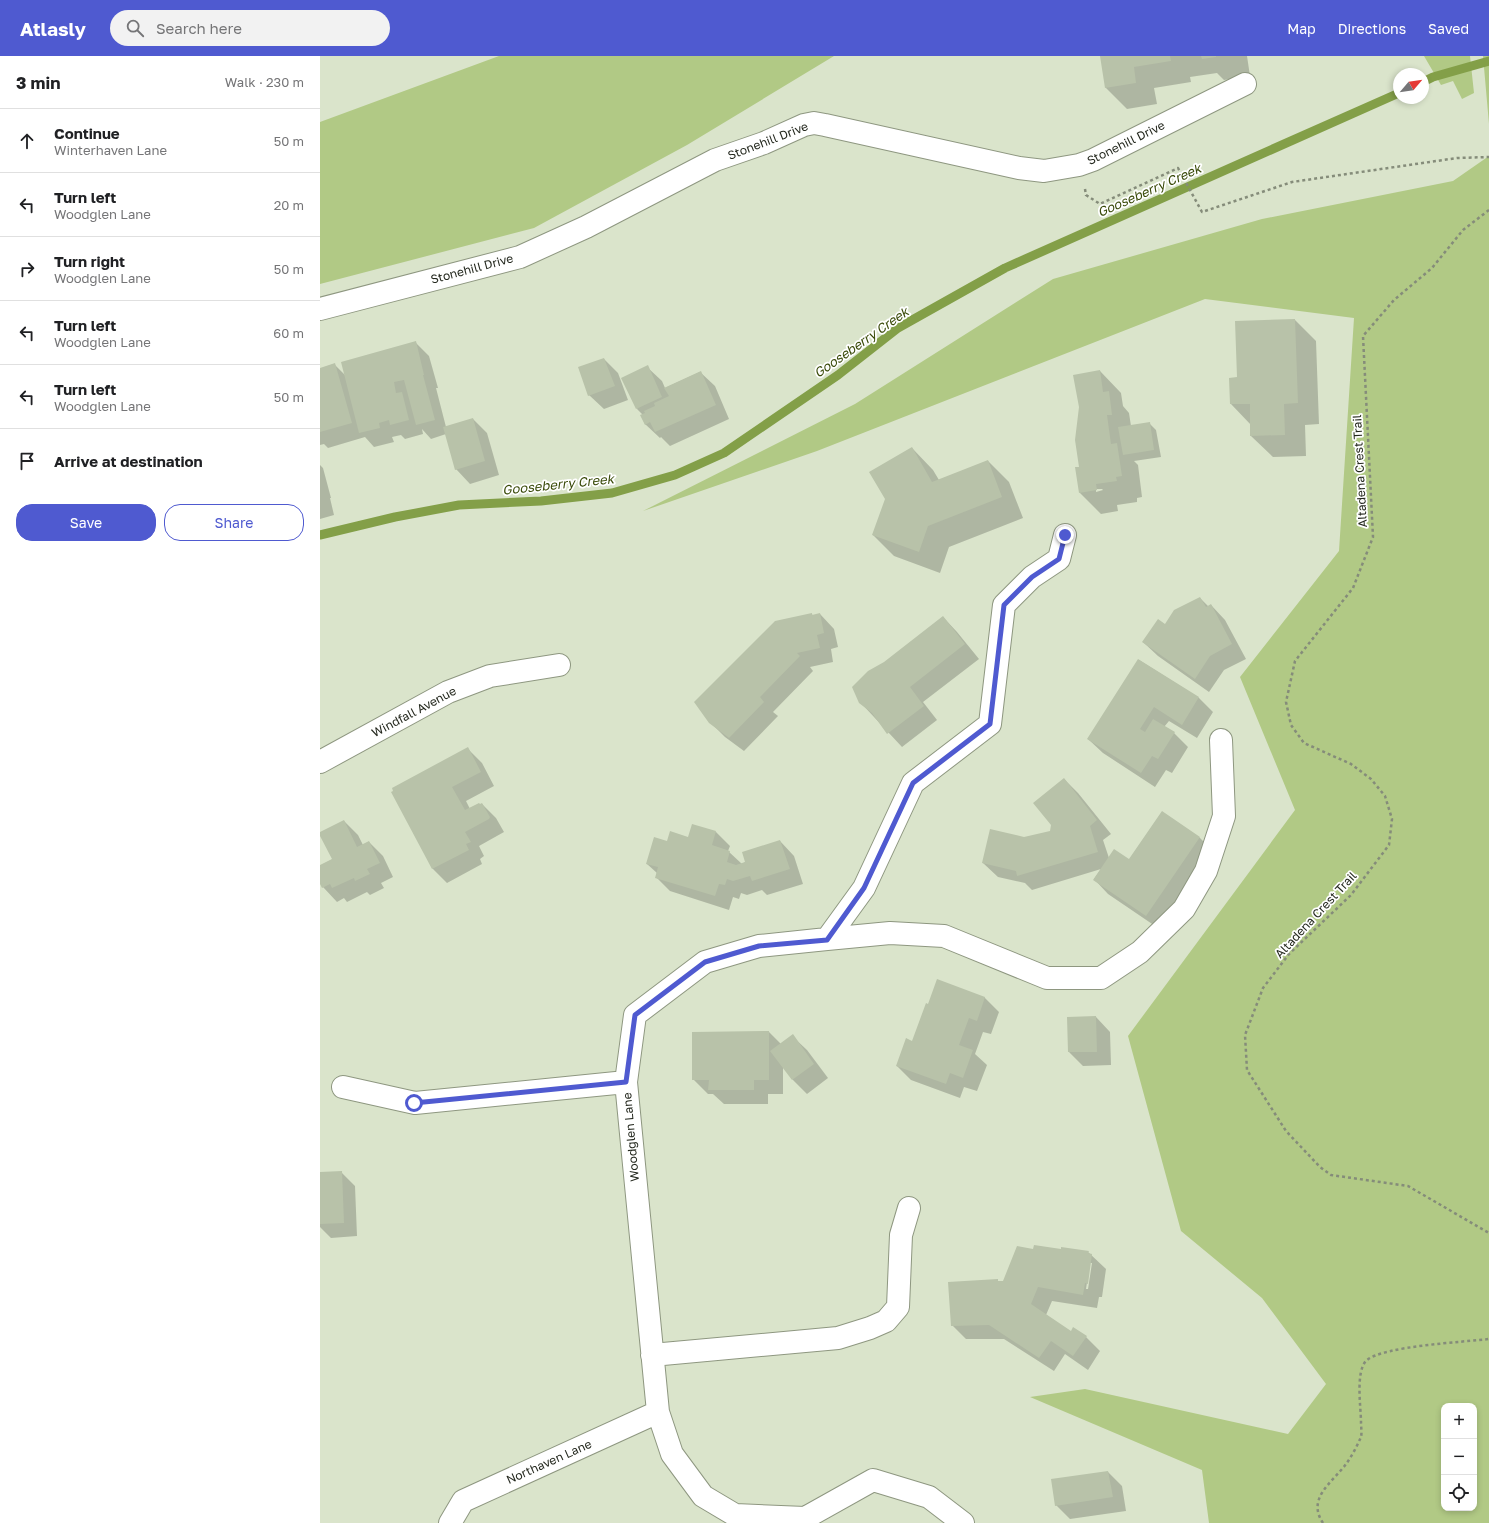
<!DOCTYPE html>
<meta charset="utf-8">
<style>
:root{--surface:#fff;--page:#f2f2f2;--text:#202124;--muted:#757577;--line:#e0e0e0;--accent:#4f5ad0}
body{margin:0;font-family:"Golos Text",sans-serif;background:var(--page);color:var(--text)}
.controls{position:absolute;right:12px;bottom:12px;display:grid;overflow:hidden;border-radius:8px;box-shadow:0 2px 6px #0003}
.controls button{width:36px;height:36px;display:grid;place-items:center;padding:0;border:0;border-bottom:1px solid var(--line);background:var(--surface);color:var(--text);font:20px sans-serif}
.compass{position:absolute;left:1073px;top:12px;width:36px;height:36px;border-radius:50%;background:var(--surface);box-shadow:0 2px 6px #0003;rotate:61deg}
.stop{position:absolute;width:12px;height:12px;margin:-9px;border:3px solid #4f5ad0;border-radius:50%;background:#fff}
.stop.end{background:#4f5ad0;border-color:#fff;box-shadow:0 1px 4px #0008}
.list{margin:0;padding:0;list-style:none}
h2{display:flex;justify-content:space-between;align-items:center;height:52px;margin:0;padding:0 16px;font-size:17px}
h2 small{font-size:13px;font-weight:400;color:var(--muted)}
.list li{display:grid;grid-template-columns:26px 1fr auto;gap:12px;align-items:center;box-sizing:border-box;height:64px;padding:0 16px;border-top:1px solid var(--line)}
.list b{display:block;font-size:15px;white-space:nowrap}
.list p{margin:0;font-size:13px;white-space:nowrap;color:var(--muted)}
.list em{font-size:13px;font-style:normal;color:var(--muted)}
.actions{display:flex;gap:8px;padding:12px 16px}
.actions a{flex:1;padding:9px 0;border:1px solid var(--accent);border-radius:16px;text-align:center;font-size:14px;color:var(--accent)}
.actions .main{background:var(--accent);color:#fff}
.icon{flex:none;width:22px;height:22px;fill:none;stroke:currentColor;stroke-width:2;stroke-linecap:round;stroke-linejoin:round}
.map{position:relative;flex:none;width:1169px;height:1467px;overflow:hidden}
header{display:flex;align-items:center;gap:24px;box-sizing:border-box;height:56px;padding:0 20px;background:var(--accent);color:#fff}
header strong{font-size:19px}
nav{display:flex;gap:22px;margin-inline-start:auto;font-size:14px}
.search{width:280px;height:36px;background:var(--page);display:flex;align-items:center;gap:10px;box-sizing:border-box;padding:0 14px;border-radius:22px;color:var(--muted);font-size:15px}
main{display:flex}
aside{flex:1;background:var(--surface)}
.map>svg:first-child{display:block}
</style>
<header>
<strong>Atlasly</strong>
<div class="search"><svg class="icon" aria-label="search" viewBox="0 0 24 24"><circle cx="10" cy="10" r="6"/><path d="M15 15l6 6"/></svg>Search here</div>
<nav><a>Map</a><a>Directions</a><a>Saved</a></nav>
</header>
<main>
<aside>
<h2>3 min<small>Walk · 230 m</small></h2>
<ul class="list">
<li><svg class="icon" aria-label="ahead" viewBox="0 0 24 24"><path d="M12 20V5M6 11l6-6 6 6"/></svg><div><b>Continue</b><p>Winterhaven Lane</p></div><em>50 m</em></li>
<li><svg class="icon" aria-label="left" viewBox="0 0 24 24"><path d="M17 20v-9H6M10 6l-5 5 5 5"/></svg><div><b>Turn left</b><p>Woodglen Lane</p></div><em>20 m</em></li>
<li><svg class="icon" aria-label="right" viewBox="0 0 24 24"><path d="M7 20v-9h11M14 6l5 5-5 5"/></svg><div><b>Turn right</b><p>Woodglen Lane</p></div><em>50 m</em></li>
<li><svg class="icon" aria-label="left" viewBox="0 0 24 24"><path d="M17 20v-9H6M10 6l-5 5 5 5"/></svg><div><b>Turn left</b><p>Woodglen Lane</p></div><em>60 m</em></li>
<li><svg class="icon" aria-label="left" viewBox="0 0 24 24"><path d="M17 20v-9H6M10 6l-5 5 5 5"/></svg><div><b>Turn left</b><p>Woodglen Lane</p></div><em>50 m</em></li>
<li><svg class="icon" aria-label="arrive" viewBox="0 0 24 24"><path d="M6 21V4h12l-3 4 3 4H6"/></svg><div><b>Arrive at destination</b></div></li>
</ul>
<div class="actions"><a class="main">Save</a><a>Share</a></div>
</aside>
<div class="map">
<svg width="1169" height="1467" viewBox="0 0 1169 1467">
<rect width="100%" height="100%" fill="#dae4cb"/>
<path fill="#b1c985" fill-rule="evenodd" d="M179,0H514L367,89L214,172L0,228V66Z
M1104,0H1150L1154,37L1142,43L1133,25L1121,29Z
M1163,0H1169V68Z
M1169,100V1467H889L882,1414L710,1341L765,1333L968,1378L1006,1328L942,1242L861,1175L808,980L975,754L920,621L1019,495L1034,262L885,243L497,395L323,455L535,348L733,223L942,163L1133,125ZM1124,1350H1154V1452H1124Z"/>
<path fill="#0003" fill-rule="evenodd" d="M781,0H927L930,20L904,24L897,17L870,21L871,26L834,32L837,48L807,53L786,32Z
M975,264L996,285L999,368L985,369L986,400L953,401L931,380V369L911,348L910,323L918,322Z
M95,286L109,300L118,332H116L126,371L153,363L167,377L179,419L150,428L136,413L126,378L111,383L102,373L103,378L85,383L81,379L72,381L74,386L54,391L45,381L8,392L4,388L0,389V313L14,308L25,319Z
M284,303L298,317L308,344L284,353L269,339Z
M327,311L342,325L345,332L380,316L395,330L409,363L350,390L341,381L340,382L325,368L323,359L317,353Z
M780,315L801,337L803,350L809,357L811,370L829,367L836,374L841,401L814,405L818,409L822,441L817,442V446L797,449L798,455L781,458L760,437L757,412H760ZM776,433H782L783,434L776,436Z
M592,392L613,414L619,424L668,405L689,426L703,462L629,491L620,517L574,500L553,479Z
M0,409L3,412L11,442H10L14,459L0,463Z
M880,542L889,551L891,549L905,564L926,603L904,614L889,636L838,600L823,586Z
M492,558L493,560L500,558L514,573L518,591L511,593L513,606L490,611L493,615L453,656L458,660L424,695L405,681L390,666Z
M623,561L637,576L659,603L603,646L617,664L582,691L540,646L565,607Z
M819,604L879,642L893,656L877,682L849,665L844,671L854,677L868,691L852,717L846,714L835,731L783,697L768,683Z
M148,693L162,707L174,730L146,745L150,753L162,748L176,762L184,776L159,790L164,800L160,803L162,808L127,827L113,813L73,736Z
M744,723L758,737L791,778L783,784L789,802L809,804L842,756L880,782L894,796L841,874L788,838L774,823L781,813L712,834L705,827L678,821L663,807L704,782L731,776Z
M24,765L38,779L43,789L49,786L63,800L73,821L61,827L64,832L50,839L47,836L27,846L24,842L17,846L3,831L0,825V810L13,803L0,777Z
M396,776L410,790L408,795L422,808L460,785L474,800L483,828L447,839L442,834L427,839L421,837L419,843L413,841L409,854L350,835L336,821L337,817L327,808L348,786Z
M664,941L679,956L671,978L663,976L655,998L667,1009L657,1035L644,1031L640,1042L591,1024L577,1010L593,986Z
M776,961L790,976L791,1009L763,1010L749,996L748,962Z
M449,976L461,988L472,980L487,994L508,1022L487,1038L473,1024L463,1010V1038H448V1048H404L393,1038H388L373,1023Z
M21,1116L35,1130L37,1180L11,1182L0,1171V1117Z
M714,1194L768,1196L786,1213L782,1241H779L777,1252L732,1245L726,1259L751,1276L766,1281L780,1295L768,1314L745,1298L734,1315L684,1283H646L632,1269L677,1224L679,1226L684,1225ZM770,1207H772L768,1233H766Z
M788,1416L802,1430L806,1455L750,1463L736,1449Z"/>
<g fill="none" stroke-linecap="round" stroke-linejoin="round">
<path stroke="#839f48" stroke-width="9" d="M1103,26L1113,21L1169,5
M0,479L75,461L139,449L221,445L292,437L355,419L404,397L518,319L578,272L685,212L1079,37"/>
</g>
<path fill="#b8c2a9" d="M780,0H850L851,5L814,11L816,27L785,32Z
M881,0H896V1L882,3Z
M975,263L978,347L964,348L965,379L930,380V348H910L909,322L917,321L915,265Z
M96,285L104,319H103L115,364L96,369L84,324L74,326L76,337L82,336L89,364L70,369L69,364L59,367L60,372L39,377L21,306Z
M284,302L295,330L268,340L258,311Z
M15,307L32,367L0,376V312Z
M328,309L342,341L316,353L301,322Z
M780,314L783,336L789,335L792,359H787L791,388L797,387L802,420L796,421L797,425L776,428L777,434L759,437L755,411H759L755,384L759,351L753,319Z
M381,315L396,349L335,376L330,366L325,369L320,359L325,357L324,355L335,350L334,347L349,340L344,332Z
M153,362L165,405L135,414L123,371Z
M830,366L834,394L803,399L798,371Z
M592,391L612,426L668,404L682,441L608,470L599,496L552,479L565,443L549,416Z
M880,541L886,551L891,548L912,588L890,600L875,623L822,586L838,563L845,568L854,554Z
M492,557V559L500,557L504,577L497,579L500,592L477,597L480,600L440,641L444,646L409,682L389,667L374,646L455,565Z
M623,560L645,588L590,631L604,650L567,678L552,657L539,647L532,631L548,615L564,606Z
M818,603L879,641L862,669L834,651L820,673L825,676L833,663L855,676L838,703L832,700L821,717L767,683Z
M148,691L161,716L132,731L145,754L159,747L160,748L162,747L170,761L169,763L145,776L151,786L146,788L149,794L112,813L71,736L73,735L72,732Z
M744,722L777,764L770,770L778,796L697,820L696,815L662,807L670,773L704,781L730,775L731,769L713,747Z
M842,755L880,781L826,860L773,824L794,793L809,803Z
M24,764L37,791L49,785L60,807L47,813L50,818L35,825L34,822L12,832L10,828L2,832L0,828V809L12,803L0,780V776Z
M372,768L396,775L392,789L410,795L407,806L416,809L425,806L422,796L460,784L470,813L432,825L430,820L413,825L407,823L405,829L399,828L395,840L335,822L338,811L326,808L334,781L347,785L350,775L368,781Z
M617,923L665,941L657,965L649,962L639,989L653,994L643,1022L630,1017L626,1028L576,1010L586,982L592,985L606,947L608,948Z
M776,960L777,996H748L747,961Z
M449,975V1024H434V1034H388L389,1024H372V976Z
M473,978L494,1008L472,1024L450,995Z
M22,1115L24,1167L0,1168V1116Z
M714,1189L741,1193V1191L769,1195L768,1197L772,1198L768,1228L765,1227L763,1239L718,1231L711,1248L751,1275L753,1271L767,1280L753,1300L731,1285L719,1302L669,1269L631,1270L628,1226L678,1223V1225H683L697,1190L713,1193Z
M788,1415L793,1441L735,1450L731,1423Z"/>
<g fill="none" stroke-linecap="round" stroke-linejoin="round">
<defs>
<path id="minor" d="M0,253L200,201L266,171L395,104L444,87L484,69L494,67L505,69L699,112L724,115L759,109L773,104L925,28
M0,706L128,636L170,620L239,609
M507,883L570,877L624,880L727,922H781L820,896L864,853L886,815L904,760L901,684
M23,1031L95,1047L306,1026
M332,1299L518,1282L550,1272L566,1265L578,1251L581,1179L589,1152
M130,1467L143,1445L338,1356
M643,1467L609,1441L553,1424L485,1462L415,1459L383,1440L352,1398L338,1356L306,1026L315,959L385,906L439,890L507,883L544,832L593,727L670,668L684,549L712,521L739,503L745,479"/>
</defs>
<use href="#minor" stroke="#8e9780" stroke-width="24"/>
<path stroke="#858c7a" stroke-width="2.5" stroke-dasharray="3 3" stroke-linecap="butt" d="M765,133L766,139L780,148L858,112L882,156L972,126L1137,102L1169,101
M1169,154L1143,174L1112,212L1074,244L1043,280L1053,481L1033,532L975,605L966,646L971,669L984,687L1031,708L1051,723L1065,740L1072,763L1069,789L1031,839L969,898L943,932L925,979L927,1014L966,1075L1000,1111L1011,1119L1088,1130L1169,1177
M1003,1467C986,1442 1013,1426 1026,1408C1032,1400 1037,1390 1041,1381C1042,1377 1041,1371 1041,1366C1041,1352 1035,1314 1047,1304C1064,1290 1144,1286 1169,1283"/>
<use href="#minor" stroke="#fff" stroke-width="22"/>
</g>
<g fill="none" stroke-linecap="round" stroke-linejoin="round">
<path stroke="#4f5ad0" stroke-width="5" d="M94,1047L306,1026L315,959L385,906L439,890L507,884L544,832L593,727L670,668L684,549L712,521L739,503L745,479"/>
</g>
<g text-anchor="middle" stroke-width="3.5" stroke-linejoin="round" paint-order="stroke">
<g font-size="12" fill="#24281e" stroke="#fff">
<text transform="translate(448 85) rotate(-21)" y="4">Stonehill Drive</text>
<text transform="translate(806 87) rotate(-26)" y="4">Stonehill Drive</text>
<text transform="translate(152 213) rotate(-15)" y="4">Stonehill Drive</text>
<text transform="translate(1040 415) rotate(-93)" y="4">Altadena Crest Trail</text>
<text transform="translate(94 656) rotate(-28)" y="4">Windfall Avenue</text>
<text transform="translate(996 859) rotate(-47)" y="4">Altadena Crest Trail</text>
<text transform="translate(311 1081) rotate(-95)" y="4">Woodglen Lane</text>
<text transform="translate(229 1406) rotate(-24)" y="4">Northaven Lane</text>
</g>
<g font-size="13" font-style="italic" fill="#394a08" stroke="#fff">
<text transform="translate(829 134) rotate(-24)" y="5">Gooseberry Creek</text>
<text transform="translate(541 286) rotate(-35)" y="5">Gooseberry Creek</text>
<text transform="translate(238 428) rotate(-6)" y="5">Gooseberry Creek</text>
</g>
</g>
</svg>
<div class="controls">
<button>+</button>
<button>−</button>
<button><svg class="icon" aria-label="locate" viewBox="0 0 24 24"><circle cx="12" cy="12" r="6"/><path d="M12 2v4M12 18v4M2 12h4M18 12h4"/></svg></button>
</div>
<svg class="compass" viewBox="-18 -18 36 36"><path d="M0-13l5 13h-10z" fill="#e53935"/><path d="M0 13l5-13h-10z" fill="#757577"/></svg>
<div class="stop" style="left:94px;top:1047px"></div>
<div class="stop end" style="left:745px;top:479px"></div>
</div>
</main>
